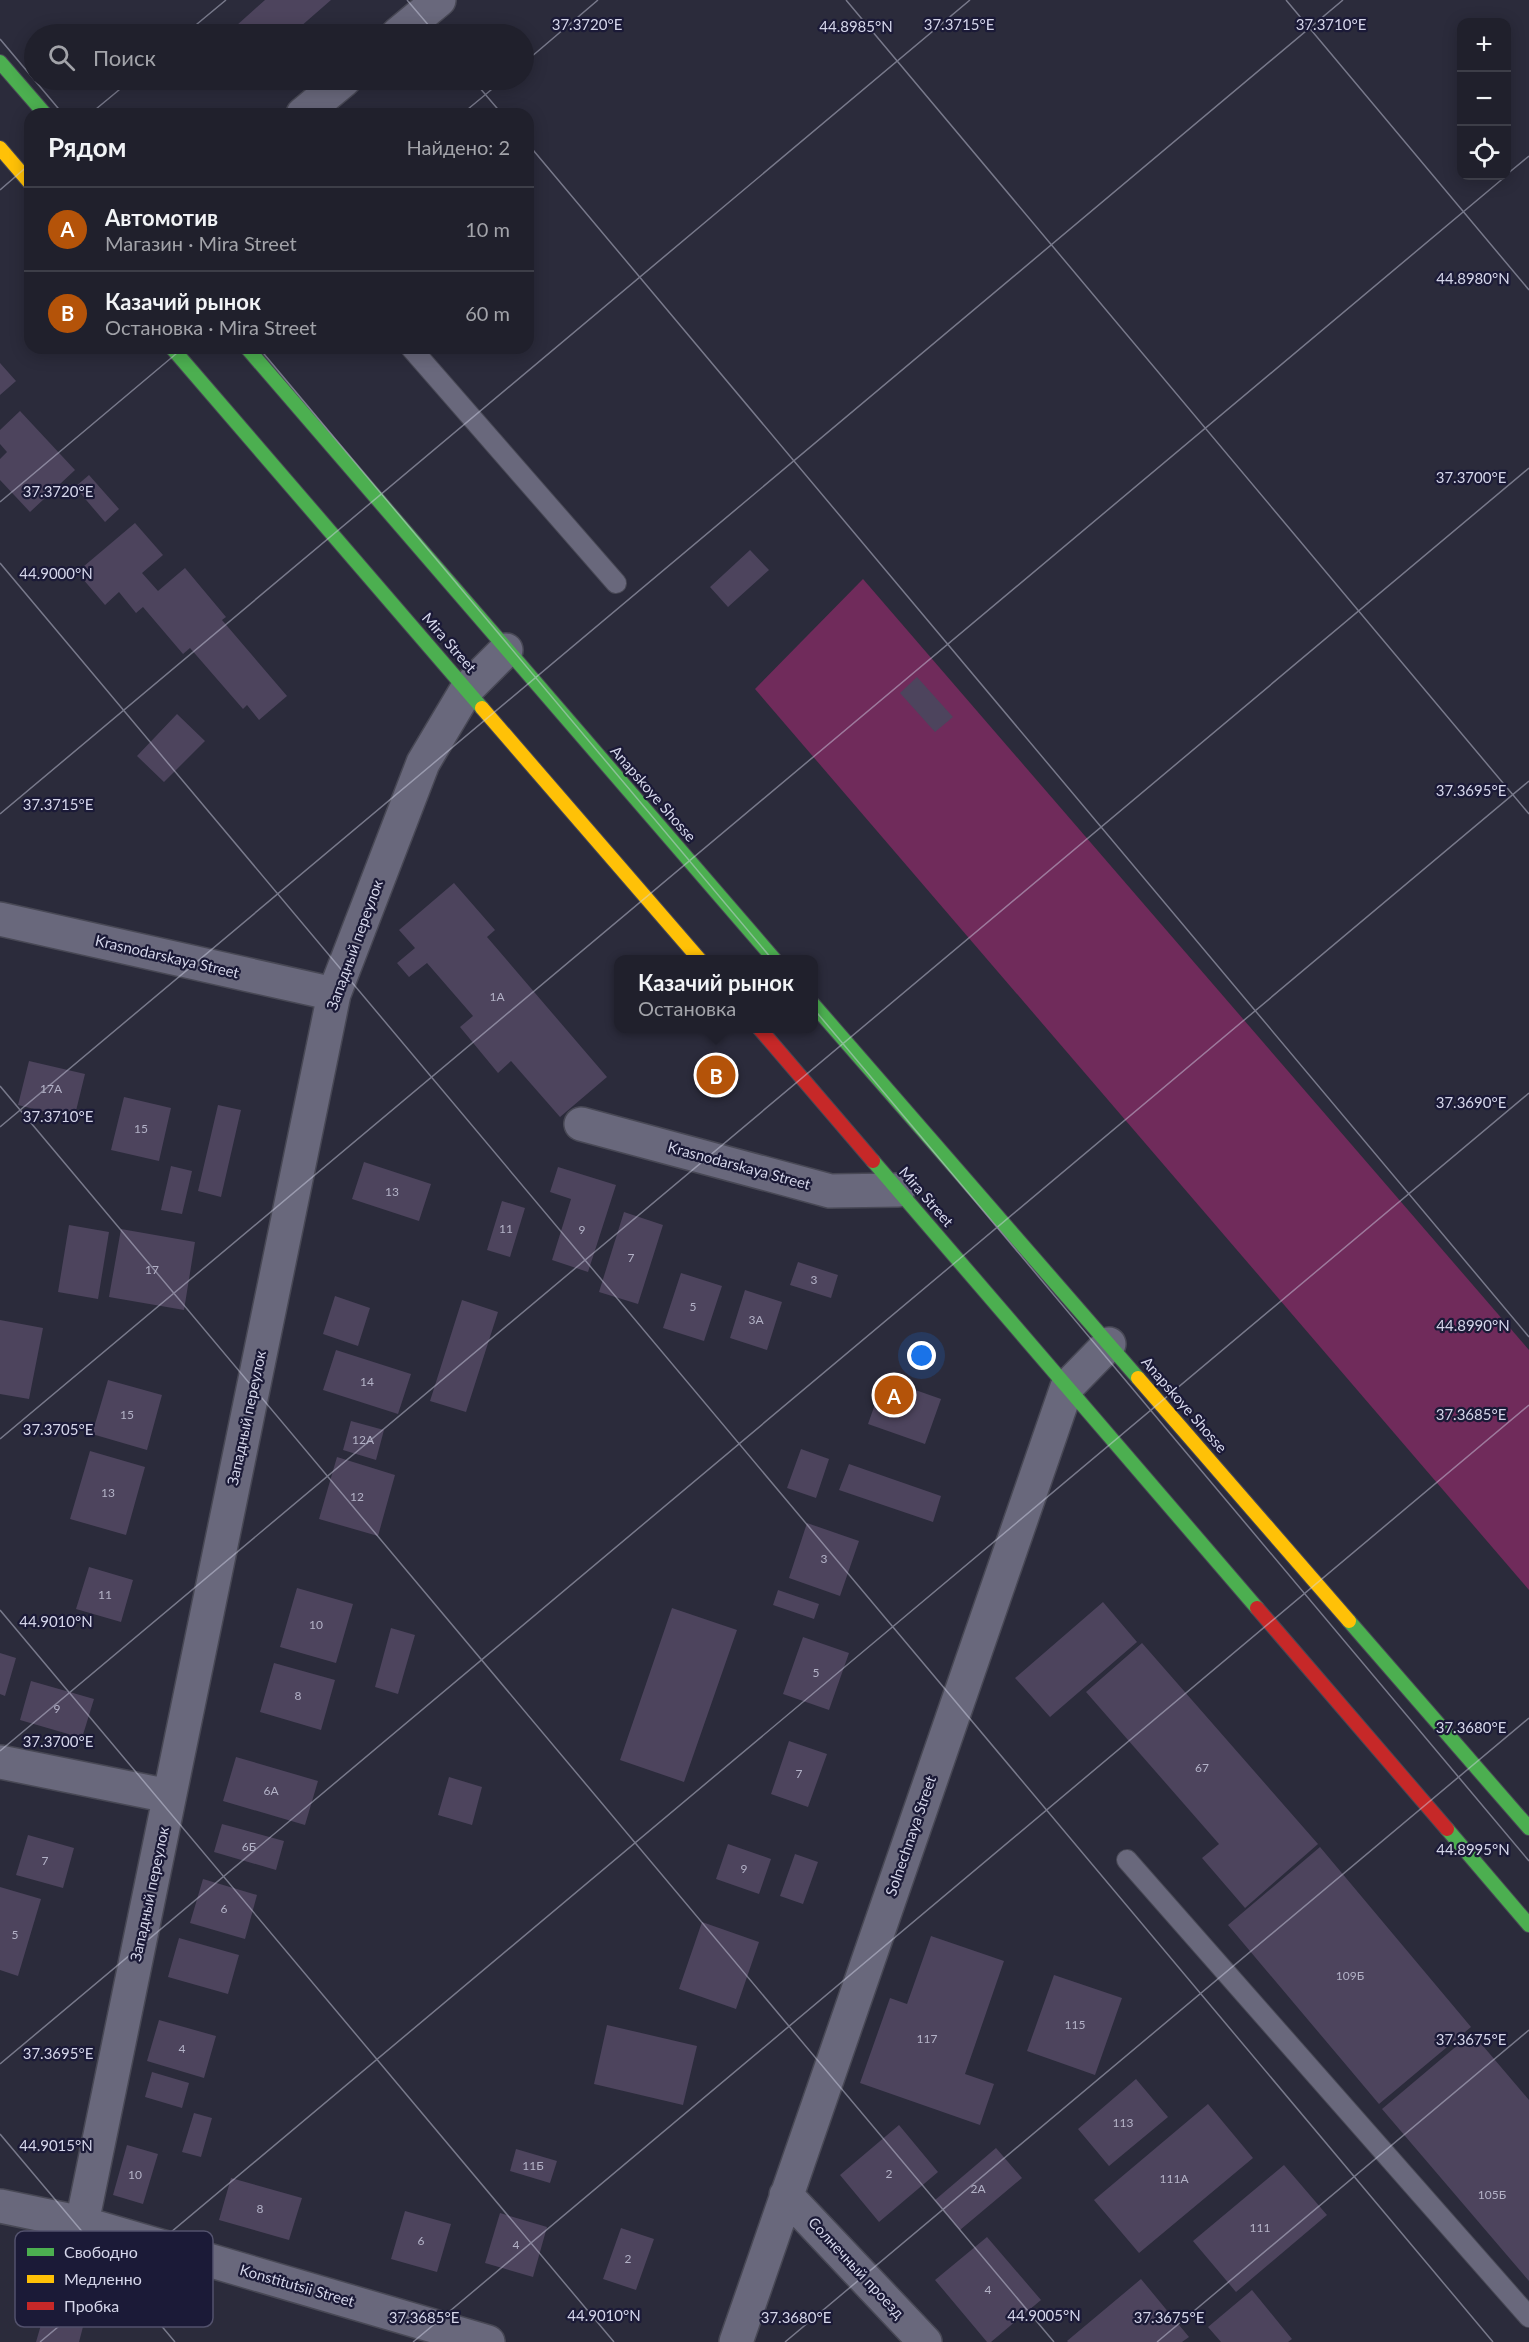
<!DOCTYPE html>
<html lang="ru">
<meta charset="utf-8">
<style>
:root{--surface:#20202c;--page:#282834;--text:#f1f3f6;--muted:#a2a3a9;--line:#3d3e48;--accent:#b45309}
body{margin:0;font-family:Lato,sans-serif;background:var(--page);color:var(--text)}
.controls{position:absolute;right:18px;top:18px;display:grid;overflow:hidden;border-radius:12px;box-shadow:0 3px 15px #0003}
.controls button{width:54px;height:54px;display:grid;place-items:center;padding:0;border:0;border-bottom:2px solid var(--line);background:var(--surface);color:var(--text);font:30px sans-serif}
.you{position:absolute;left:922px;top:1356px;width:21px;height:21px;margin:-15px;border:4px solid #fff;border-radius:50%;background:#1a73e8;box-shadow:0 0 0 9px #1a73e833}
.badge{display:grid;place-items:center;width:39px;height:39px;border-radius:50%;background:var(--accent);color:#fff;font-size:20px;font-weight:700}
.pin{position:absolute;translate:-50% -50%;border:3px solid #fff;box-shadow:0 2px 6px #0006}
.popup{position:absolute;left:614px;top:955px;width:204px;height:78px;box-sizing:border-box;display:grid;place-content:center;border-radius:12px;background:var(--surface);filter:drop-shadow(0 2px 4px #0005);font-size:20px;white-space:nowrap;color:var(--muted)}
.popup b{font-size:22px;color:var(--text)}
.popup::after{content:'';position:absolute;left:50%;top:100%;margin-left:-12px;border:12px solid transparent;border-top-color:var(--surface)}
.list{margin:0;padding:0;list-style:none}
h2{display:flex;justify-content:space-between;align-items:center;height:78px;margin:0;padding:0 24px;font-size:26px}
h2 small{font-size:20px;font-weight:400;color:var(--muted)}
.list li{display:grid;grid-template-columns:39px 1fr auto;gap:18px;align-items:center;box-sizing:border-box;height:84px;padding:0 24px;border-top:2px solid var(--line)}
.list b{display:block;font-size:22px;white-space:nowrap}
.list p{margin:0;font-size:20px;white-space:nowrap;color:var(--muted)}
.list em{font-size:20px;font-style:normal;color:var(--muted)}
.icon{flex:none;width:33px;height:33px;fill:none;stroke:currentColor;stroke-width:2;stroke-linecap:round;stroke-linejoin:round}
.map{position:relative;flex:none;width:1529px;height:2342px;overflow:hidden}
.search{position:absolute;background:var(--surface);box-shadow:0 3px 15px #0003;left:24px;top:24px;width:510px;height:66px;display:flex;align-items:center;gap:15px;box-sizing:border-box;padding:0 21px;border-radius:33px;color:var(--muted);font-size:22px}
.panel{position:absolute;background:var(--surface);box-shadow:0 3px 15px #0003;left:24px;top:108px;width:510px;height:246px;border-radius:18px}
.map>svg:first-child{display:block}
</style>
<div class="map">
<svg width="1529" height="2342" viewBox="0 0 1529 2342">
<rect width="100%" height="100%" fill="#2b2b3b"/>
<path fill="#702b5b" d="M863,579L1529,1350V1590L755,689Z"/>
<path fill="#4d445d" d="M265,0H331L292,34H227Z
M0,363L16,381L0,395Z
M20,411L75,470L30,512L0,480V459L7,452L0,444V430Z
M89,475L119,509L105,522L75,487Z
M135,523L163,555L142,573L158,591L185,568L226,617L222,620L287,696L259,720L247,705L243,709L190,648L183,654L143,607L136,613L119,592L105,605L77,572Z
M750,550L769,570L728,607L710,587Z
M917,677L953,717L935,732L900,693Z
M177,714L205,741L164,782L137,756Z
M454,883L495,930L487,937L607,1077L560,1117L511,1061L498,1073L460,1027L473,1016L427,963L409,977L397,963L415,948L399,930Z
M29,1061L85,1074L74,1119L18,1105Z
M124,1097L171,1108L159,1161L111,1150Z
M218,1105L241,1110L221,1197L198,1191Z
M364,1162L431,1184L419,1221L352,1199Z
M171,1166L192,1171L182,1214L161,1210Z
M558,1167L616,1185L588,1272L552,1260L571,1199L550,1192Z
M502,1201L525,1208L510,1257L487,1250Z
M624,1212L663,1225L638,1304L599,1292Z
M69,1225L109,1232L98,1299L58,1292Z
M121,1229L195,1242L184,1310L109,1297Z
M798,1262L838,1275L831,1298L790,1285Z
M681,1273L722,1286L704,1341L663,1328Z
M745,1290L782,1302L767,1350L730,1338Z
M335,1296L370,1308L358,1346L323,1334Z
M462,1300L498,1312L466,1412L430,1401Z
M0,1320L43,1328L29,1399L0,1394Z
M336,1350L411,1374L398,1414L323,1390Z
M884,1379L941,1399L925,1444L868,1424Z
M108,1380L162,1395L147,1450L92,1434Z
M351,1421L384,1430L376,1460L343,1450Z
M801,1449L829,1459L816,1498L787,1488Z
M90,1451L145,1467L126,1535L70,1519Z
M337,1457L395,1475L378,1536L319,1519Z
M849,1464L941,1496L933,1522L839,1490Z
M807,1523L859,1541L840,1596L789,1578Z
M89,1567L133,1580L121,1622L76,1609Z
M297,1588L353,1604L336,1663L280,1647Z
M778,1590L819,1604L814,1619L773,1605Z
M1103,1602L1137,1642L1050,1717L1015,1678Z
M672,1608L737,1630L684,1782L620,1760Z
M391,1628L415,1635L398,1694L375,1687Z
M803,1637L849,1653L829,1710L783,1694Z
M1142,1643L1318,1844L1245,1908L1202,1858L1219,1844L1086,1692Z
M0,1653L16,1658L5,1696L0,1694Z
M274,1663L335,1680L321,1730L260,1712Z
M31,1681L94,1699L82,1738L20,1720Z
M789,1741L827,1754L808,1807L771,1794Z
M236,1757L318,1781L305,1825L223,1801Z
M449,1777L482,1787L472,1825L438,1815Z
M222,1824L284,1841L276,1870L214,1852Z
M28,1835L74,1848L63,1888L16,1875Z
M728,1844L771,1859L759,1894L716,1879Z
M1320,1847L1471,2027L1379,2104L1228,1925Z
M795,1854L818,1862L803,1904L780,1896Z
M203,1879L257,1895L245,1939L190,1923Z
M0,1887L41,1899L18,1976L0,1970Z
M702,1922L759,1942L736,2009L679,1989Z
M931,1936L1004,1961L965,2074L994,2084L980,2125L860,2083L890,1998L907,2004Z
M179,1938L239,1955L228,1994L168,1977Z
M1054,1975L1122,1998L1095,2075L1027,2051Z
M159,2020L216,2036L204,2078L147,2061Z
M607,2025L697,2046L683,2105L594,2084Z
M1472,2033L1529,2100V2281L1382,2109Z
M152,2072L189,2083L182,2108L145,2097Z
M1136,2079L1168,2117L1109,2166L1078,2129Z
M1208,2104L1253,2158L1139,2253L1094,2200Z
M194,2113L212,2118L201,2157L182,2152Z
M899,2125L938,2172L879,2222L840,2175Z
M127,2145L158,2154L143,2204L113,2195Z
M996,2148L1022,2178L960,2230L935,2200Z
M516,2149L557,2161L550,2183L510,2171Z
M1284,2165L1327,2215L1236,2292L1193,2241Z
M231,2178L302,2198L289,2240L219,2220Z
M405,2211L451,2224L437,2272L391,2259Z
M500,2213L547,2227L533,2277L485,2263Z
M621,2228L654,2239L636,2290L603,2279Z
M987,2237L1041,2300L991,2342H987L935,2280Z
M1141,2279L1189,2337L1182,2342H1068L1067,2341Z
M1252,2290L1292,2339L1288,2342H1221L1208,2327Z
M45,2311L84,2323L79,2342H36Z"/>
<g fill="none" stroke-linecap="round" stroke-linejoin="round">
<defs>
<path id="lane" d="M411,348L616,583
M1127,1860L1529,2317"/>
<path id="street" d="M398,34L439,0
M303,114L344,80
M0,919L334,994
M581,1124L830,1191L898,1190
M0,1762L169,1796
M786,2195L925,2342
M0,2206L82,2223L488,2342
M82,2223L334,994L423,763L467,689L506,650
M736,2342L1067,1387L1109,1344"/>
<path id="fast" d="M0,62L45,114
M172,348L482,708
M247,348L775,960
M813,1004L1138,1378
M873,1161L1257,1608
M1349,1621L1529,1828
M1447,1829L1529,1925"/>
<path id="slow" d="M0,148L30,183
M482,708L700,960
M1138,1378L1349,1621"/>
<path id="jam" d="M759,1028L873,1161
M1257,1608L1447,1829"/>
</defs>
<use href="#lane" stroke="#484855" stroke-width="22"/>
<use href="#street" stroke="#484855" stroke-width="36"/>
<use href="#fast" stroke="#484855" stroke-width="16"/>
<use href="#slow" stroke="#484855" stroke-width="16"/>
<use href="#jam" stroke="#484855" stroke-width="16"/>
<use href="#lane" stroke="#69687c" stroke-width="20"/>
<use href="#street" stroke="#69687c" stroke-width="33"/>
<use href="#fast" stroke="#4caf50" stroke-width="14"/>
<use href="#slow" stroke="#ffc107" stroke-width="14"/>
<use href="#jam" stroke="#c62828" stroke-width="14"/>
</g>
<path fill="none" stroke="#d5d6ea" stroke-width="1.5" stroke-opacity="0.45" d="M407,0L436,34M846,0L1529,814M1286,0L1529,290M185,34L226,0M0,39L63,114M524,63L598,0M473,80L502,114M90,114L131,80M462,114L503,80M528,144L1529,1337M1506,175L1529,156M0,190L30,164M259,348L1529,1861M0,502L183,348M0,563L1493,2342M0,814L970,0M0,1086L1054,2342M0,1127L1343,0M0,1439L1506,176M0,1610L614,2342M0,1751L1529,468M0,2064L1529,781M0,2134L175,2342M40,2342L1529,1093M413,2342L1529,1405M785,2342L1529,1718M1157,2342L1529,2030"/>
<g text-anchor="middle" stroke-width="4.5" stroke-linejoin="round" paint-order="stroke">
<g font-size="12" fill="#b3b2c7">
<text x="497" y="1001">1А</text>
<text x="51" y="1093">17А</text>
<text x="141" y="1133">15</text>
<text x="392" y="1196">13</text>
<text x="506" y="1233">11</text>
<text x="582" y="1234">9</text>
<text x="631" y="1262">7</text>
<text x="152" y="1274">17</text>
<text x="814" y="1284">3</text>
<text x="693" y="1311">5</text>
<text x="756" y="1324">3А</text>
<text x="367" y="1386">14</text>
<text x="127" y="1419">15</text>
<text x="363" y="1444">12А</text>
<text x="108" y="1497">13</text>
<text x="357" y="1501">12</text>
<text x="824" y="1563">3</text>
<text x="105" y="1599">11</text>
<text x="316" y="1629">10</text>
<text x="816" y="1677">5</text>
<text x="298" y="1700">8</text>
<text x="57" y="1713">9</text>
<text x="1202" y="1772">67</text>
<text x="799" y="1778">7</text>
<text x="271" y="1795">6А</text>
<text x="249" y="1851">6Б</text>
<text x="45" y="1865">7</text>
<text x="744" y="1873">9</text>
<text x="224" y="1913">6</text>
<text x="15" y="1939">5</text>
<text x="1350" y="1980">109Б</text>
<text x="1075" y="2029">115</text>
<text x="927" y="2043">117</text>
<text x="182" y="2053">4</text>
<text x="1123" y="2127">113</text>
<text x="533" y="2170">11Б</text>
<text x="889" y="2178">2</text>
<text x="135" y="2179">10</text>
<text x="1174" y="2183">111А</text>
<text x="978" y="2193">2А</text>
<text x="1492" y="2199">105Б</text>
<text x="260" y="2213">8</text>
<text x="1260" y="2232">111</text>
<text x="421" y="2245">6</text>
<text x="516" y="2249">4</text>
<text x="628" y="2263">2</text>
<text x="988" y="2294">4</text>
</g>
<g font-size="15" fill="#d5d6ea" stroke="#1b1a37">
<text transform="translate(449 643) rotate(49)" y="5">Mira Street</text>
<text transform="translate(653 794) rotate(49)" y="5">Anapskoye Shosse</text>
<text transform="translate(355 945) rotate(-70)" y="5">Западный переулок</text>
<text transform="translate(167 957) rotate(13)" y="5">Krasnodarskaya Street</text>
<text transform="translate(739 1166) rotate(15)" y="5">Krasnodarskaya Street</text>
<text transform="translate(926 1197) rotate(49)" y="5">Mira Street</text>
<text transform="translate(1184 1405) rotate(49)" y="5">Anapskoye Shosse</text>
<text transform="translate(247 1418) rotate(-78)" y="5">Западный переулок</text>
<text transform="translate(911 1836) rotate(-71)" y="5">Solnechnaya Street</text>
<text transform="translate(150 1894) rotate(-78)" y="5">Западный переулок</text>
<text transform="translate(856 2268) rotate(47)" y="5">Солнечный проезд</text>
<text transform="translate(297 2286) rotate(16)" y="5">Konstitutsii Street</text>
</g>
</g>
<rect x="15" y="2231" width="198" height="96" rx="9" fill="#1b1a37" stroke="#53526d" stroke-width="1.5"/>
<rect x="27" y="2248" width="27" height="8" fill="#4caf50"/>
<rect x="27" y="2275" width="27" height="8" fill="#ffc107"/>
<rect x="27" y="2302" width="27" height="8" fill="#c62828"/>
<g font-size="16" fill="#d5d6ea">
<text x="64" y="2258">Свободно</text>
<text x="64" y="2285">Медленно</text>
<text x="64" y="2312">Пробка</text>
</g>
<g font-size="15" text-anchor="middle" fill="#d5d6ea" stroke="#1b1a37" stroke-width="4.5" stroke-linejoin="round" paint-order="stroke">
<text x="587" y="30">37.3720°E</text>
<text x="959" y="30">37.3715°E</text>
<text x="1331" y="30">37.3710°E</text>
<text x="856" y="32">44.8985°N</text>
<text x="1473" y="284">44.8980°N</text>
<text x="1471" y="483">37.3700°E</text>
<text x="58" y="497">37.3720°E</text>
<text x="56" y="579">44.9000°N</text>
<text x="1471" y="796">37.3695°E</text>
<text x="58" y="810">37.3715°E</text>
<text x="1471" y="1108">37.3690°E</text>
<text x="58" y="1122">37.3710°E</text>
<text x="1473" y="1331">44.8990°N</text>
<text x="1471" y="1420">37.3685°E</text>
<text x="58" y="1435">37.3705°E</text>
<text x="56" y="1627">44.9010°N</text>
<text x="1471" y="1733">37.3680°E</text>
<text x="58" y="1747">37.3700°E</text>
<text x="1473" y="1855">44.8995°N</text>
<text x="1471" y="2045">37.3675°E</text>
<text x="58" y="2059">37.3695°E</text>
<text x="56" y="2151">44.9015°N</text>
<text x="604" y="2321">44.9010°N</text>
<text x="1044" y="2321">44.9005°N</text>
<text x="424" y="2323">37.3685°E</text>
<text x="796" y="2323">37.3680°E</text>
<text x="1169" y="2323">37.3675°E</text>
</g>
</svg>
<div class="controls">
<button>+</button>
<button>−</button>
<button><svg class="icon" aria-label="locate" viewBox="0 0 24 24"><circle cx="12" cy="12" r="6"/><path d="M12 2v4M12 18v4M2 12h4M18 12h4"/></svg></button>
</div>
<div class="you"></div>
<div class="pin badge" style="left:894px;top:1395px">A</div>
<div class="pin badge" style="left:716px;top:1075px">B</div>
<div class="popup"><b>Казачий рынок</b>Остановка</div>
<div class="search"><svg class="icon" aria-label="search" viewBox="0 0 24 24"><circle cx="10" cy="10" r="6"/><path d="M15 15l6 6"/></svg>Поиск</div>
<section class="panel">
<h2>Рядом<small>Найдено: 2</small></h2>
<ul class="list">
<li><span class="badge">A</span><div><b>Автомотив</b><p>Магазин · Mira Street</p></div><em>10 m</em></li>
<li><span class="badge">B</span><div><b>Казачий рынок</b><p>Остановка · Mira Street</p></div><em>60 m</em></li>
</ul>
</section>
</div>
